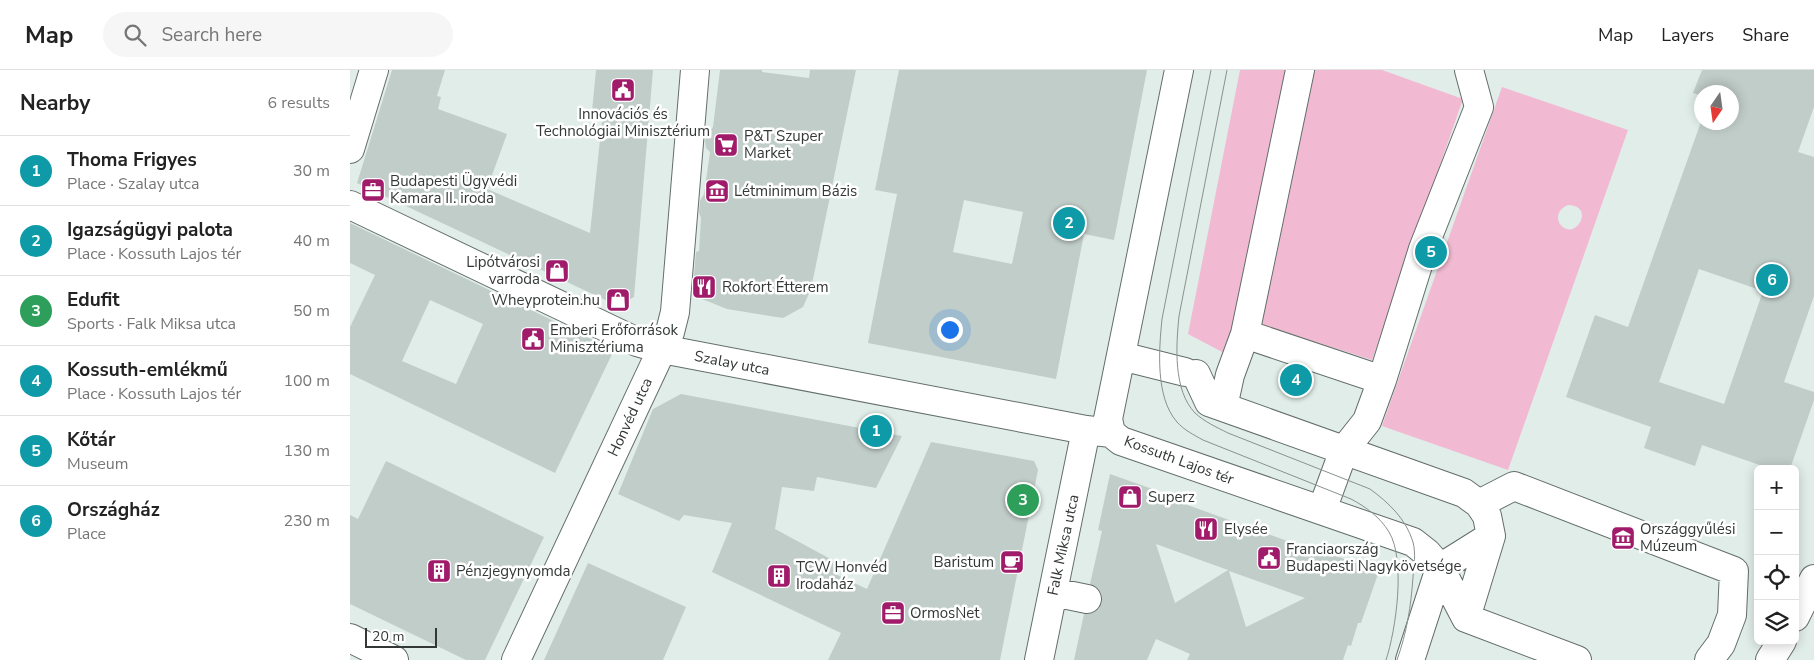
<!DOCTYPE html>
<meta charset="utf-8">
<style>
:root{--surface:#fff;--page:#f6f6f6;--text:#222;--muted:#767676;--line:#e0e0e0;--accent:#db2777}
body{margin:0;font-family:"Nunito Sans",sans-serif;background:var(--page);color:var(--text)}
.controls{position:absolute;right:15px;bottom:15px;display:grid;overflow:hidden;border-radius:8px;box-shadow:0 2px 12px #0003}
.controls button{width:45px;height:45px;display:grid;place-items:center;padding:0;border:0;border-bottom:1px solid var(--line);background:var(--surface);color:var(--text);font:25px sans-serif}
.compass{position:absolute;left:1344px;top:15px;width:45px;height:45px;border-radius:50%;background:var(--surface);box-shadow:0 2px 12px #0003;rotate:193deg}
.scale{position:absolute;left:15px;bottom:12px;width:72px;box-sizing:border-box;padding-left:5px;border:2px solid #333836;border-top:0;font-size:14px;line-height:18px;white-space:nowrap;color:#333836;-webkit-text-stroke:4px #fff;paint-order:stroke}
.you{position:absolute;left:599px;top:259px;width:18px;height:18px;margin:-12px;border:4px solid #fff;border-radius:50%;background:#1a73e8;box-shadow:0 0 0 8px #1a73e833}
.badge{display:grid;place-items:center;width:32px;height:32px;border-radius:50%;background:var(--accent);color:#fff;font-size:16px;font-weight:700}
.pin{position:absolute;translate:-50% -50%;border:2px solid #fff;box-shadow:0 1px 5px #0006}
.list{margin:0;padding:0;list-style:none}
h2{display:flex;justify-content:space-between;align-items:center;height:65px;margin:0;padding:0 20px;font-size:21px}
h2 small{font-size:16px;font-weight:400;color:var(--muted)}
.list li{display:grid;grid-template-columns:32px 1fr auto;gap:15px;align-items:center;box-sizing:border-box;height:70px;padding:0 20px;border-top:1px solid var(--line)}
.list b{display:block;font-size:19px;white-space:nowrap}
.list p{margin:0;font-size:16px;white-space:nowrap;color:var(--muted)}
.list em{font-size:16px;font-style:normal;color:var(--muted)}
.icon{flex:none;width:28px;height:28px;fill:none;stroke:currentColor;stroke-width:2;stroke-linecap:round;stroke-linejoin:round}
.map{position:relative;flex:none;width:1464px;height:590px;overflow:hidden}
header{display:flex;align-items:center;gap:30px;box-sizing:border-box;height:70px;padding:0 25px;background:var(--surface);border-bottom:1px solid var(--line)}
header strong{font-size:24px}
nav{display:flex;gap:28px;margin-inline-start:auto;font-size:18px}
.search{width:350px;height:45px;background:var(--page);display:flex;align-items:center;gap:12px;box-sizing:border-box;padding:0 18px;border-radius:28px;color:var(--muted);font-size:19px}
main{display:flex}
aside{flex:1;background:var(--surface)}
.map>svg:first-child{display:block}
</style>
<header>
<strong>Map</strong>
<div class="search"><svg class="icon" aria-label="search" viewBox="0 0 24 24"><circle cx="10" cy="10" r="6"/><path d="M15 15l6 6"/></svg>Search here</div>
<nav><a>Map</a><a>Layers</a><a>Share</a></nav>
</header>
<main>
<aside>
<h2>Nearby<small>6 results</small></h2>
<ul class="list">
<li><span class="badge" style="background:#0f9aa8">1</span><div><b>Thoma Frigyes</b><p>Place · Szalay utca</p></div><em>30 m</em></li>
<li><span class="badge" style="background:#0f9aa8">2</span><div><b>Igazságügyi palota</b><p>Place · Kossuth Lajos tér</p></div><em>40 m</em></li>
<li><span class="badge" style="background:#2e9e5b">3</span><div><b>Edufit</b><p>Sports · Falk Miksa utca</p></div><em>50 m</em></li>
<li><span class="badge" style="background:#0f9aa8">4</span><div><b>Kossuth-emlékmű</b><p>Place · Kossuth Lajos tér</p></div><em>100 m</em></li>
<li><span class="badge" style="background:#0f9aa8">5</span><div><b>Kőtár</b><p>Museum</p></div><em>130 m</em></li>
<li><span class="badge" style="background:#0f9aa8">6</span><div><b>Országház</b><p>Place</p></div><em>230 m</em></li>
</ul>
</aside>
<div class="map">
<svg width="1464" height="590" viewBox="0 0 1464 590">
<rect width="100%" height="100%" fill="#e1ede9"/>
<path fill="#f1bad2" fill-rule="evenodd" d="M890,0H939L876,284L838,264Z
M962,0H1032L1113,29L1022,290L910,254Z
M1152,17L1278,60L1158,400L1032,356ZM1218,135C1247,136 1224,173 1210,154C1205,146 1210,138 1218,135Z"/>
<path fill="#c1cdc9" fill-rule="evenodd" d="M42,0H95L87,26L91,27L88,39L157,64L137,119L240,163L253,42L242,41L246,0H303L284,227L268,236L7,113Z
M370,0H412V2L459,8L460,0H506L461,219L453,237L433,248L377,239L352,229L345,224L343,217L346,182L349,181L351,148L349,143L350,131L354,124L360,82L356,78L355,71L358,63L363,57Z
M549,0H797L764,170L734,164L706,309L518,273L547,124L525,120ZM614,130L673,142L662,194L603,182Z
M1352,0H1464V37L1448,82L1464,87V226L1434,312L1464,322V330L1440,399H1421L1352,375L1345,396L1294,378L1301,357L1216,327L1245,245L1278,257L1352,49V52H1382V22H1352V26L1343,23ZM1349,199L1413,221L1374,334L1309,312Z
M0,153L264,280L205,403L0,304V257L25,205L0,193ZM80,230L133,254L106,314L52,291Z
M331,324L552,366L526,418L467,407L464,421L432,417L425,459L488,493L483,503L517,519L581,372L684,391L688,400L650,590H478L491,563L362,502L382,453L334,445L329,451L268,424L303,339Z
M36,391L194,467L135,590H116L0,534V445L8,449Z
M760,404L808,421L807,424L982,487L983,485L1029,501L1011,553H1008L1001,576L998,575L993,590H837L840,584L806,569L797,590H724L734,544H741L748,540L752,532V525L748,518L740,514L752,461L748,460ZM806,474L864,495L878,500L825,533ZM879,501L955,528L896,557Z
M238,493L336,537L313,590H194Z"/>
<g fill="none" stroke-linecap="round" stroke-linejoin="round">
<defs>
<path id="minor" d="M829,0L758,349L761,363L771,371L1063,472L1077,483L1090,498L1116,548
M0,79L24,0
M0,135L287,272L312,279L736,360L761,363
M895,264L1032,310
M771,286L835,302
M846,304L859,332L1114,423L1129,434L1137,446L1141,466L1116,548L1227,590
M873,337L880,305L895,264L950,0
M1129,434L1164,416L1384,501L1382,545L1371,574L1359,590
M972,440L994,380L1017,351L1032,310L1073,179L1129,37L1119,0
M703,522L737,529
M0,568L44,590
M166,590L320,262L325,242L345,0
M689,590L736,360
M1060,590L1090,498L1141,466"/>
<path id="major" d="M1445,547L1464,509
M1420,590L1432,571"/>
</defs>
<use href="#minor" stroke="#636e6b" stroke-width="30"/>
<use href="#major" stroke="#636e6b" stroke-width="30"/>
<use href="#minor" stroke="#fff" stroke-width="28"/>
<use href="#major" stroke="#fff" stroke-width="28"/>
<path stroke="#88918e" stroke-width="1" d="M861,0L812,249C809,279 805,327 827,352C834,360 844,365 853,370L1001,429C1016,437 1030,447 1039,462C1056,490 1046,560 1036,590
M877,0L829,246C826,276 823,320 845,343C855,352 866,357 878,363L1020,419C1039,433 1056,449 1063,472C1066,484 1064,495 1063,507C1061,536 1057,562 1047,590"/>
</g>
<defs>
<symbol id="civic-square" viewBox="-11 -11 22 22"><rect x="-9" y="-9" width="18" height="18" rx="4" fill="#a01b6a" stroke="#fff"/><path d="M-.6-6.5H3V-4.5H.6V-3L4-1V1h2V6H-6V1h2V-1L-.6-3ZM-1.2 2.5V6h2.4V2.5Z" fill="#fff"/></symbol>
<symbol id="supermarket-square" viewBox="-11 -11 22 22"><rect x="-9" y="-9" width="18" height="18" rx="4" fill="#a01b6a" stroke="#fff"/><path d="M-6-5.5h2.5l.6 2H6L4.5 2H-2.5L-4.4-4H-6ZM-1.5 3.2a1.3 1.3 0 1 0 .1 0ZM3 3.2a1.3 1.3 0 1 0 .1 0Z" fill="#fff"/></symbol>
<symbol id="office-square" viewBox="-11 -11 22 22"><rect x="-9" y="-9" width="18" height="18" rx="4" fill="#a01b6a" stroke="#fff"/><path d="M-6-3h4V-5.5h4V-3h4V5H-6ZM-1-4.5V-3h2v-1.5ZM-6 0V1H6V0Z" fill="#fff"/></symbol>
<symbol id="museum-square" viewBox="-11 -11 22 22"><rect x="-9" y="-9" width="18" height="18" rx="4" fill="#a01b6a" stroke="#fff"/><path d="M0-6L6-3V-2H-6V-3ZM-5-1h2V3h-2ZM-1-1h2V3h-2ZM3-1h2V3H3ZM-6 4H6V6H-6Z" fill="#fff"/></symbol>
<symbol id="shop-square" viewBox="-11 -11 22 22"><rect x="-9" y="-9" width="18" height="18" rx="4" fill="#a01b6a" stroke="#fff"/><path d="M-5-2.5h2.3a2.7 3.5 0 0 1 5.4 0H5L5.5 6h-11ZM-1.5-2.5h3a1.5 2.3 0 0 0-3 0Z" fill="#fff"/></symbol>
<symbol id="restaurant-square" viewBox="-11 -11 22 22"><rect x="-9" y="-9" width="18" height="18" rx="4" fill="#a01b6a" stroke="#fff"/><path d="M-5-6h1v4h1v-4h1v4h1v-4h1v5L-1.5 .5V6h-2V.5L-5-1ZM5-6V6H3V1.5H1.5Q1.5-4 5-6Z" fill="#fff"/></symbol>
<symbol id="cafe-square" viewBox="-11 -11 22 22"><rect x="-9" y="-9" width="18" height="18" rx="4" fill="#a01b6a" stroke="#fff"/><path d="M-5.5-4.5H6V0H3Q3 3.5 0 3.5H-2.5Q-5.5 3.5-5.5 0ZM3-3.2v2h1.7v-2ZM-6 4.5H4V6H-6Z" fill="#fff"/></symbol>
<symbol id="building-square" viewBox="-11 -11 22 22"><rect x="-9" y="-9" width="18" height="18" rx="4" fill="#a01b6a" stroke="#fff"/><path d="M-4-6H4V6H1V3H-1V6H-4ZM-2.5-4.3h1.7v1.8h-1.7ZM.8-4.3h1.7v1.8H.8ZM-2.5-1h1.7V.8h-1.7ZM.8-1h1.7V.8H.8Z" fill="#fff"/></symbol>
</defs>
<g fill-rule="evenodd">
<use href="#civic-square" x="259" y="6" width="28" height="28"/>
<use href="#supermarket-square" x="362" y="61" width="28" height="28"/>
<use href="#office-square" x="9" y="106" width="28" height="28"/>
<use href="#museum-square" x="353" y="107" width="28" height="28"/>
<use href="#shop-square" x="193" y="187" width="28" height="28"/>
<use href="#restaurant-square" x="340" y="203" width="28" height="28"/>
<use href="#shop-square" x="254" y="216" width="28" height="28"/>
<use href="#civic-square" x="169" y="255" width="28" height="28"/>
<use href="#shop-square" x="766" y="413" width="28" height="28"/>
<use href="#restaurant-square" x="842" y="445" width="28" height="28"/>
<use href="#museum-square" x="1259" y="454" width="28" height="28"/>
<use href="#civic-square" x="905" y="474" width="28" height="28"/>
<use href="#cafe-square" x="648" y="478" width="28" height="28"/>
<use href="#building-square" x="75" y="487" width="28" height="28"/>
<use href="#building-square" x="415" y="492" width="28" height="28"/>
<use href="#office-square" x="529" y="529" width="28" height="28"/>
</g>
<g text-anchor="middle" stroke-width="5" stroke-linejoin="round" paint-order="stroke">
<g font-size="15" fill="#333836" stroke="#fff" text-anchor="start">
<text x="273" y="49" text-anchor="middle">Innovációs és<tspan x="273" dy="17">Technológiai Minisztérium</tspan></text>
<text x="394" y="71">P&amp;T Szuper<tspan x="394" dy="17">Market</tspan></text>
<text x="40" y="116">Budapesti Ügyvédi<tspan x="40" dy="17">Kamara II. iroda</tspan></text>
<text x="384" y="126">Létminimum Bázis</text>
<text x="190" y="197" text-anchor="end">Lipótvárosi<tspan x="190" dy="17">varroda</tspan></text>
<text x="372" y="222">Rokfort Étterem</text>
<text x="250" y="235" text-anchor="end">Wheyprotein.hu</text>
<text x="200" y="265">Emberi Erőforrások<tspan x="200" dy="17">Minisztériuma</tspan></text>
<text x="798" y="432">Superz</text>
<text x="874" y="464">Elysée</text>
<text x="1290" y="464">Országgyűlési<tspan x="1290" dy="17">Múzeum</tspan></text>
<text x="936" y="484">Franciaország<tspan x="936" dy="17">Budapesti Nagykövetsége</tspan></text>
<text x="644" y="497" text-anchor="end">Baristum</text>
<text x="446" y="502">TCW Honvéd<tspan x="446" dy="17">Irodaház</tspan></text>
<text x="106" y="506">Pénzjegynyomda</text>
<text x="560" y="548">OrmosNet</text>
</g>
<g font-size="15" fill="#333836" stroke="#fff">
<text transform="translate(382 293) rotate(11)" y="5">Szalay utca</text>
<text transform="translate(280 347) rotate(-65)" y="5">Honvéd utca</text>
<text transform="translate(829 390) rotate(20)" y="5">Kossuth Lajos tér</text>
<text transform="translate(713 475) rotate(-78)" y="5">Falk Miksa utca</text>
</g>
</g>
</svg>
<div class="controls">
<button>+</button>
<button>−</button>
<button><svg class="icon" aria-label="locate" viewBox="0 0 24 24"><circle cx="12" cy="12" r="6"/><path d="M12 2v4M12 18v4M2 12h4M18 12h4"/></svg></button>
<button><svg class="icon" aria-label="layers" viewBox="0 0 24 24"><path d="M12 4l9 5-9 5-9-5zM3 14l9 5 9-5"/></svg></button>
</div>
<svg class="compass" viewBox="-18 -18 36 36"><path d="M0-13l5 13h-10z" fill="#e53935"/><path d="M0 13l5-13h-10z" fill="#767676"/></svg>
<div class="scale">20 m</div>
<div class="you"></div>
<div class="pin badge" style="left:526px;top:361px;background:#0f9aa8">1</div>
<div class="pin badge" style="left:719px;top:153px;background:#0f9aa8">2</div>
<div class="pin badge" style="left:673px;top:430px;background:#2e9e5b">3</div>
<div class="pin badge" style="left:946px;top:310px;background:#0f9aa8">4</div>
<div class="pin badge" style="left:1081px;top:182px;background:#0f9aa8">5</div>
<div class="pin badge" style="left:1422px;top:210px;background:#0f9aa8">6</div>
</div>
</main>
